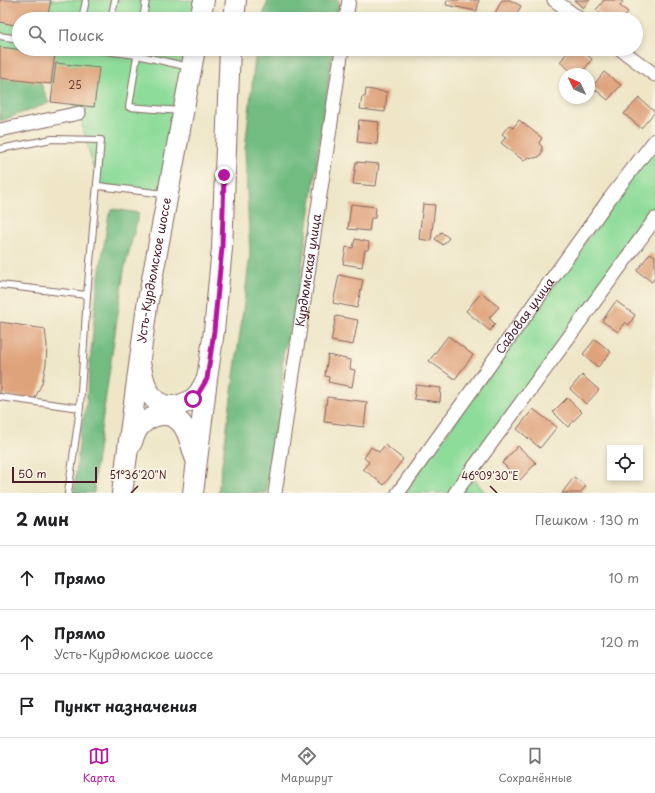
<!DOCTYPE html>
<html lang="ru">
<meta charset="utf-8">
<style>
:root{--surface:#fff;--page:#f6f6f6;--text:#202124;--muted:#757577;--line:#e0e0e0;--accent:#b5179e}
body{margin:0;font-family:"Playpen Sans",sans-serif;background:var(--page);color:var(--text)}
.controls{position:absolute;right:12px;bottom:12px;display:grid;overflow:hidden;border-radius:0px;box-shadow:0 2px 6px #0003}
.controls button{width:36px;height:36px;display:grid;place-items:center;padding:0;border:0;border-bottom:1px solid var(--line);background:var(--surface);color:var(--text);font:20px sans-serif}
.compass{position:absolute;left:559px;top:68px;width:36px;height:36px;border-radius:50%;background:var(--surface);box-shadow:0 2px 6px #0003;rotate:314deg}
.scale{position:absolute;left:12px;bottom:10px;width:85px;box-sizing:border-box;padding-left:4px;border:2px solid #4a1f2b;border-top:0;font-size:11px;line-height:14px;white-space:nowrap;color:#4a1f2b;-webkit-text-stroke:3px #fcf5e5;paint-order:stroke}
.stop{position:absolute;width:12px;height:12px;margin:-9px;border:3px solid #b5179e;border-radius:50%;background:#fff}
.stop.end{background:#b5179e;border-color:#fff;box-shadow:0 1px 4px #0008}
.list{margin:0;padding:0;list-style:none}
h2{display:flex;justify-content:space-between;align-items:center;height:52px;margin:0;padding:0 16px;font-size:17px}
h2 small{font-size:13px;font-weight:400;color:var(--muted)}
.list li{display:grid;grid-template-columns:26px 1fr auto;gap:12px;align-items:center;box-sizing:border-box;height:64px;padding:0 16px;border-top:1px solid var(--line)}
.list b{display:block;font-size:15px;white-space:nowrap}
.list p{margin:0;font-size:13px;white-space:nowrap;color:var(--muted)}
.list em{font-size:13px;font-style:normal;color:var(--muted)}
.icon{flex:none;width:22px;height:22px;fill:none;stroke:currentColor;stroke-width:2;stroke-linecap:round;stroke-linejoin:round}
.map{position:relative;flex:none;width:655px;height:493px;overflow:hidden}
.search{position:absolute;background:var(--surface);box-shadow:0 2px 6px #0003;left:12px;right:12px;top:12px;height:44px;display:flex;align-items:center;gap:10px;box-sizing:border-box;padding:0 14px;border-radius:22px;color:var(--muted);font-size:15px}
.sheet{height:244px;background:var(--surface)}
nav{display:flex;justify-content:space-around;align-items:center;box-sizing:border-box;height:56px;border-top:1px solid var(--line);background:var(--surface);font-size:11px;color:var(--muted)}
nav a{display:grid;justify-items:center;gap:2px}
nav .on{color:var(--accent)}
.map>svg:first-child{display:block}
</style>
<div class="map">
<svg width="655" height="493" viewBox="0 0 655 493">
<rect width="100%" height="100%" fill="#fcf5e5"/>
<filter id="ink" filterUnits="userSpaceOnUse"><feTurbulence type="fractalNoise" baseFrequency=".025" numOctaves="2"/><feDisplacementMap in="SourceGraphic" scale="8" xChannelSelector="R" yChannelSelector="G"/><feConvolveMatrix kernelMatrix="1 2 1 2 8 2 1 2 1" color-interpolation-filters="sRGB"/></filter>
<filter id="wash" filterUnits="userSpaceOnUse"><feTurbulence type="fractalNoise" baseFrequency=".012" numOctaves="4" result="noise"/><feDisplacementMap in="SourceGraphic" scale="16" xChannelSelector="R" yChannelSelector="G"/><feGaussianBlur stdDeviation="0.9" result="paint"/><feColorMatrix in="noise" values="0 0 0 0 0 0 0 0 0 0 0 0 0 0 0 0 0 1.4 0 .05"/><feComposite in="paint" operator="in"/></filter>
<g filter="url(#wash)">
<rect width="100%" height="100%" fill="#eee6c7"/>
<path fill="#8edc9a" stroke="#6c7e62" d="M0,0H201L198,19H19V49H193L168,194L98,186L79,113L30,57L0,50Z
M655,146V212L450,493H404Z
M471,476L486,493H459Z"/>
<path fill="#72bc82" stroke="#5e6e56" d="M268,0H339L337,19H262Z
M256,49H333L297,302L283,355L281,405L269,463L266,493H218L242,318L250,254L245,149Z
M0,50L30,57L49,103L0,121Z
M112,209L139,213L124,271L95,471L94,493H74L80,435L86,406L97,288L109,214Z"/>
<g id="blocks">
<path fill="#dfa37b" d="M0,0H51L47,19H19V26L0,22Z
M447,0H479L477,11L446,5Z
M502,0H510L521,6L514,19H496L493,17Z
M574,0H590L583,8Z
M604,0H620L623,2L620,6L628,12L623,19H607L596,10Z
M0,47L55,54L51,84L0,78Z
M570,49H580L592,59L581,74H575L560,62Z
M56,63L99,68L94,107L51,102Z
M604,72L621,85L608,100L592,87Z
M366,89L387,92L385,112L360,109L362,97H365Z
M639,98L655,112L641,128L624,114Z
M359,120L379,122L377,144L357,142Z
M519,120L542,138L539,143L542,147V152L539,157L534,158L528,157L524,161L501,143L506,137L502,134L509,125L513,128Z
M356,162L379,164L376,186L353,184Z
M351,204L376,207L375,218H371L369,231L348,229Z
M423,204L435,205L431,241L419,239Z
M441,232L449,238L443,245L435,239Z
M355,239L369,242L368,250H365L362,267L343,264L346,247L353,248Z
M650,253L655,256V277L652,282L637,271Z
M339,275L363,280L357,308L333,303Z
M481,293L499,307L489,318L495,324L490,331L466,311Z
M616,301L635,315L629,325L625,322L618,332L602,321Z
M336,316L358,320L353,345L331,341Z
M0,322L45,329L47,346L46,364L42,383L34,400L0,394Z
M448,336L473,355L455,379L429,361Z
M595,339L611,352L598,367L583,354Z
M328,355L351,360L350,369L355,370L352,387L328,382L329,377L325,376Z
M582,375L599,390L586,404L570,389Z
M416,385L441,388L440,402L414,399Z
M327,397L367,402L364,427L324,422Z
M567,398L582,412L568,427L553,412Z
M533,409L557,427L540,448L517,429Z
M385,445L403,459L384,485L363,469L369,462L364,458L371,447L379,452Z
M518,446L536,463L520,480L502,463Z
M574,477L586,486L580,493H562Z"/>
</g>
</g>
<g filter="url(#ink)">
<use href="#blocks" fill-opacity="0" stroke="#836562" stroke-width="1"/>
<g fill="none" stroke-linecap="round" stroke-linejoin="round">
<defs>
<path id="lane" d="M82,19L86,0
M111,19L115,0
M143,19L146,0
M0,36L19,39
M90,49L137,55L189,67
M138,49L129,107L181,111
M0,149L52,139L101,140L87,295L80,408L68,493
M98,186L165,194
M0,285L87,295
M0,397L80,408"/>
<g id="street">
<path d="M554,0L580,19"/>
<path d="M346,19L349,0"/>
<path d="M620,49L655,75"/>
<path d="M0,130L79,113"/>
<path id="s1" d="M275,493L342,49"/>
<path id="s2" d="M398,493L610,198L655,140"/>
<path d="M455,493L655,219"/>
</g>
<g id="primary">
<path d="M200,19L204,0"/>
<path d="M234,19L236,0"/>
<path d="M141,367C145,388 153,411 179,405C186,403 193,400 198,394C201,390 203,385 206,381"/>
<path d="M131,444C133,440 135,434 137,430C147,416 167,409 180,422C189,431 191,446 195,457"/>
<path id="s3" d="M122,493L147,306L195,49"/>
<path d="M193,493L207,379L214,331L222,248L230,49"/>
</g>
</defs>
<use href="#lane" stroke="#836562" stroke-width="8"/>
<use href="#street" stroke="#836562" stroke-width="15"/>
<use href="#primary" stroke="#836562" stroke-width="22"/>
<use href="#lane" stroke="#fff" stroke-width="6"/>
<use href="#street" stroke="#fff" stroke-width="13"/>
<use href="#primary" stroke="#fff" stroke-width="20"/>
</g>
</g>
<g fill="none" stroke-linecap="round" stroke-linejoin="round" filter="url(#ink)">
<path stroke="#b5179e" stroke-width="5" d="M193,399L198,394L207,379L214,331L222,248L224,175"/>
</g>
<path fill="none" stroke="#4a1f2b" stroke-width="1.5" d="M490,486L497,493M131,493L138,486"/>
<g text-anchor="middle" stroke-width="3.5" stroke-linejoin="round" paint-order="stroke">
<g font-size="10" fill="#6f403f">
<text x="75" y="89">25</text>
</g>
<g font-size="12" fill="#4a1f2b" stroke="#fcf5e5">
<text dy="4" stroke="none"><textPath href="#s3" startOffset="225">Усть-Курдюмское шоссе</textPath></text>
<text dy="4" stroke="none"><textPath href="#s1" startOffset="225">Курдюмская улица</textPath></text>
<text dy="4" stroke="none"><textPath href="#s2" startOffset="218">Садовая улица</textPath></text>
</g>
</g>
<g font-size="10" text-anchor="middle" fill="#4a1f2b" stroke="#fcf5e5" stroke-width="3.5" stroke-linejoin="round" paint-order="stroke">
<text x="138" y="479">51°36'20"N</text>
<text x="490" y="480">46°09'30"E</text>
</g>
</svg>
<div class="controls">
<button><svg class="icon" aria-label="locate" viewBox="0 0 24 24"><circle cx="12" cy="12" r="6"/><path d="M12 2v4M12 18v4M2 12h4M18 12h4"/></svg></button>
</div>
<svg class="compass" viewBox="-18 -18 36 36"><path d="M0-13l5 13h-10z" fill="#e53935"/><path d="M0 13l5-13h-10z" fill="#757577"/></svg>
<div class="scale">50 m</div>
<div class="stop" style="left:193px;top:399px"></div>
<div class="stop end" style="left:224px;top:175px"></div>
<div class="search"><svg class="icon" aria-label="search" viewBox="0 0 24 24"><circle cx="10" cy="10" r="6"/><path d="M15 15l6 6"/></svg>Поиск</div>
</div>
<section class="sheet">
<h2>2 мин<small>Пешком · 130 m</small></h2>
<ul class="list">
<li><svg class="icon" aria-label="ahead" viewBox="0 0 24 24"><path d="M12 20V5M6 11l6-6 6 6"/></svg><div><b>Прямо</b></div><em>10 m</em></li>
<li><svg class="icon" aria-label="ahead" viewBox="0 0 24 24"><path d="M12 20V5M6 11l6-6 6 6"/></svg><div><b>Прямо</b><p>Усть-Курдюмское шоссе</p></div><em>120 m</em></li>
<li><svg class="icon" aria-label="arrive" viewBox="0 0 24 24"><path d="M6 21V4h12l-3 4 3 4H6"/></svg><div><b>Пункт назначения</b></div></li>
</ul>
</section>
<nav>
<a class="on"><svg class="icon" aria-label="map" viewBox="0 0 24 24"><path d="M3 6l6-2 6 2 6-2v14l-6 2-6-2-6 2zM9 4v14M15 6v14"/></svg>Карта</a>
<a><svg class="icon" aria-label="directions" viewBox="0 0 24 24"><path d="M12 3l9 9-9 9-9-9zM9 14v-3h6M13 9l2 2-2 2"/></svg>Маршрут</a>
<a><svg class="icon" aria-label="saved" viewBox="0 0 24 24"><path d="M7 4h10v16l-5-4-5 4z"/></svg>Сохранённые</a>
</nav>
